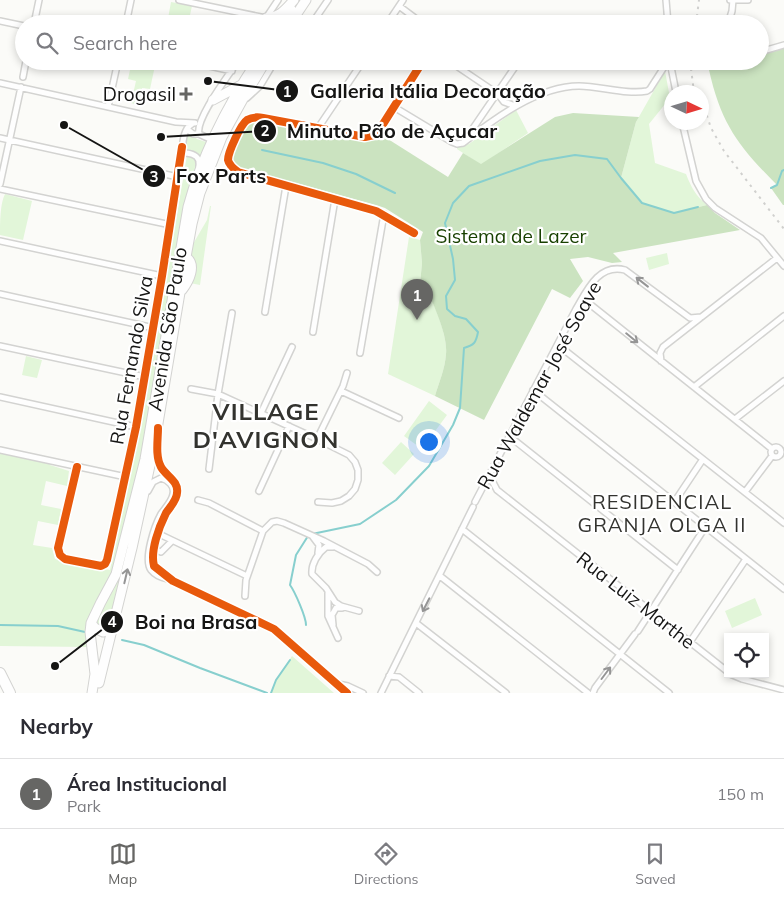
<!DOCTYPE html>
<meta charset="utf-8">
<style>
:root{--surface:#fff;--page:#f2f2f3;--text:#2b2b33;--muted:#7c7c81;--line:#e1e1e2;--accent:#666664}
body{margin:0;font-family:Mulish,sans-serif;background:var(--page);color:var(--text)}
.controls{position:absolute;right:15px;bottom:15px;display:grid;overflow:hidden;border-radius:0px;box-shadow:0 2px 8px #0003}
.controls button{width:45px;height:45px;display:grid;place-items:center;padding:0;border:0;border-bottom:1px solid var(--line);background:var(--surface);color:var(--text);font:25px sans-serif}
.compass{position:absolute;left:664px;top:85px;width:45px;height:45px;border-radius:50%;background:var(--surface);box-shadow:0 2px 8px #0003;rotate:94deg}
.you{position:absolute;left:428px;top:441px;width:18px;height:18px;margin:-12px;border:4px solid #fff;border-radius:50%;background:#1a73e8;box-shadow:0 0 0 8px #1a73e833}
.badge{display:grid;place-items:center;width:32px;height:32px;border-radius:50%;background:var(--accent);color:#fff;font-size:16px;font-weight:700}
.pin{position:absolute;translate:-50% -41px;filter:drop-shadow(0 1px 2px #0008)}
.pin::after{content:'';position:absolute;top:26px;width:18px;height:15px;background:inherit;clip-path:polygon(0 0,100% 0,50% 100%)}
.list{margin:0;padding:0;list-style:none}
h2{display:flex;justify-content:space-between;align-items:center;height:65px;margin:0;padding:0 20px;font-size:21px}
h2 small{font-size:16px;font-weight:400;color:var(--muted)}
.list li{display:grid;grid-template-columns:32px 1fr auto;gap:15px;align-items:center;box-sizing:border-box;height:70px;padding:0 20px;border-top:1px solid var(--line)}
.list b{display:block;font-size:19px;white-space:nowrap}
.list p{margin:0;font-size:16px;white-space:nowrap;color:var(--muted)}
.list em{font-size:16px;font-style:normal;color:var(--muted)}
.icon{flex:none;width:28px;height:28px;fill:none;stroke:currentColor;stroke-width:2;stroke-linecap:round;stroke-linejoin:round}
.map{position:relative;flex:none;width:784px;height:693px;overflow:hidden}
.search{position:absolute;background:var(--surface);box-shadow:0 2px 8px #0003;left:15px;right:15px;top:15px;height:55px;display:flex;align-items:center;gap:12px;box-sizing:border-box;padding:0 18px;border-radius:28px;color:var(--muted);font-size:19px}
.sheet{height:135px;background:var(--surface)}
nav{display:flex;justify-content:space-around;align-items:center;box-sizing:border-box;height:70px;border-top:1px solid var(--line);background:var(--surface);font-size:14px;color:var(--muted)}
nav a{display:grid;justify-items:center;gap:2px}
nav .on{color:var(--accent)}
.map>svg:first-child{display:block}
</style>
<div class="map">
<svg width="784" height="693" viewBox="0 0 784 693">
<rect width="100%" height="100%" fill="#fbfbf8"/>
<path fill="#e2f6d9" d="M171,2L192,6L188,24H167Z
M132,61H156L150,89L142,88L138,105L131,103L136,81L128,79Z
M665,71L670,98L649,124L655,163L686,174C691,187 696,196 707,205L674,213L642,203L621,178L636,122Z
M516,110L528,133L481,165L457,149V146L469,144Z
M188,132L197,139L206,142L207,144L202,159L195,152L186,151L185,149Z
M187,155L194,157L196,165L188,192L145,443L113,575L88,627L86,647L0,646V452L51,463L50,465L69,471L67,486L46,481L41,505L61,509L58,525L38,521L33,545L52,548L55,559L110,570L145,404Z
M201,182L153,442L109,626L101,629L96,623L97,618L114,589L120,571Z
M5,194L32,201L23,240L0,235C0,224 0,203 5,194Z
M210,206H211L200,285L185,282L193,244L207,220Z
M409,237L420,240L422,263L420,284L426,285C433,304 448,334 446,354C445,369 439,382 435,396L388,374Z
M667,253L669,264L649,270L646,258Z
M26,356L42,360L37,378L22,375Z
M429,401L447,415L422,449L404,436Z
M401,442L414,454L395,475L382,463Z
M755,598L762,615L732,628L725,611Z
M292,656L334,693H271L276,680Z"/>
<path fill="#cbe3c0" d="M784,48V205H783L771,188L777,185C739,147 721,124 709,70C718,69 726,64 736,62C744,60 752,61 760,61V55Z
M573,113L639,117L636,122L621,178L642,203L674,213L707,205L715,213L740,230L613,253L622,262L612,263L588,257L570,259L583,281L570,298L552,289L484,420L435,396C439,382 445,369 446,354C448,334 433,305 426,286L420,284L422,263L420,240L423,232L385,208L376,205L241,168L234,164C229,151 243,123 257,119L368,141L375,139L380,134L448,177L463,153L481,164L555,117Z"/>
<g fill="none" stroke-linecap="round" stroke-linejoin="round">
<path stroke="#87cfce" stroke-width="2" d="M262,150L323,163L356,174L395,193
M771,188L777,185L782,171L784,170
M312,534L360,524L396,500L429,466L453,425L460,408L464,348C474,345 476,343 478,332L466,319L455,316L447,309L446,296L455,280L453,259L445,223L453,203L469,186L540,161L575,155L607,159L621,178L642,203L674,213L698,207
M0,625L58,626L85,632
M306,625C306,617 295,592 290,585L296,555L308,536
M122,640L144,645L200,668L267,693
M271,693L276,680L290,660"/>
<defs>
<path id="street" d="M179,0L266,18
M666,0L668,24
M730,0H748
M399,6L423,24
M0,21L24,26
M34,24L39,0
M126,24L131,0
M262,24L278,0
M310,24L315,19L328,0
M387,24L403,0
M448,24L455,22L475,24
M728,24L732,11L733,0
M760,52L784,45
M187,61L232,71
M670,62L676,92
M458,67L498,94L504,102L516,106
M23,77L26,61
M0,83L176,122L195,123
M247,98L260,86L275,61
M108,107L118,61
M394,107L452,142L457,144L463,143L519,61
M682,122L696,181L706,199L715,208L761,238L784,266
M318,128L363,61
M187,129L193,134H199
M0,138L178,177
M212,140L199,134C195,119 228,76 238,61
M463,143C494,119 538,86 579,86C600,86 627,95 647,91L650,89L666,64L670,63
M186,153L183,151C182,142 184,128 192,124
M186,153C195,154 200,157 199,166
M0,184L21,87
M0,189L171,225
M414,233L376,211L238,172C234,169 229,165 228,160C228,152 241,124 247,120C252,117 258,117 263,118L365,137L374,135L378,132L423,61
M0,241L162,276
M588,291L589,301L591,305L772,449
M0,294L154,328
M265,312L286,186
M313,332L335,199
M558,345L784,523
M0,346L145,377
M360,353L384,214
M661,361L660,353L663,347L777,258
M694,387L784,316
M191,389L218,394L317,439L349,455L355,462L358,470V480L355,489L349,496L341,501L332,503L318,502
M533,390L784,589
M341,391L399,418
M0,397L136,427
M261,413L292,347
M735,419L784,381
M509,436L678,570
M317,439L343,386L347,373
M158,446C158,454 158,462 162,469C167,476 177,481 178,490C178,499 169,507 166,514C159,527 150,551 154,566L173,581L274,629L347,693
M771 452a5 5 0 1 1 10 0a5 5 0 1 1-10 0Z
M0,450L126,477
M77,467L58,548L60,555L65,559L101,566L105,564L107,560L136,427L162,276L182,147
M209,469L218,394L232,313
M489,475L497,490L728,672
M148,491L153,482L161,478C168,480 175,486 173,494C172,501 165,508 161,514C155,525 143,559 151,570C155,575 162,578 168,579
M259,491L289,426
M745,492L772,456
M198,500L209,503L263,531
M675,501L703,459
M475,502L576,309C587,290 599,263 625,270L690,318L701,317
M462,529L669,693
M157,533L247,576
M313,537L319,545L318,553
M333,547H326C318,553 311,564 312,574L326,588L335,602L341,606L359,611
M153,549L161,552L172,541
M440,576L588,693
M328,593V616L338,638
M245,596L246,580L263,531L272,522L277,521L284,523L324,541L368,564L377,572
M416,623L506,693
M333,625L332,615L336,608H342
M638,631L706,526
M690,642L746,559
M730,674L742,679L784,690
M389,676L399,677L419,693
M338,684L348,686L363,693
M381,693L473,507
M593,693L595,688L635,634"/>
<path id="primary" d="M266,18C280,17 285,10 294,0
M282,24L291,9
M290,24L306,0
M213,100L241,85
M182,290C189,281 197,265 186,257
M91,623L95,628L103,632L111,629L114,624
M99,683L132,548L154,447L186,257L192,224L200,193L222,137L243,99L266,61
M92,693L95,674L90,632L91,623L101,602L116,574L145,459L188,207C202,155 227,106 257,61"/>
<path id="highway" d="M0,673L10,693"/>
</defs>
<use href="#street" stroke="#d3d3d1" stroke-width="8"/>
<use href="#primary" stroke="#d3d3d1" stroke-width="11"/>
<use href="#highway" stroke="#d3d3d1" stroke-width="12"/>
<use href="#street" stroke="#fefefe" stroke-width="5"/>
<use href="#primary" stroke="#fefefe" stroke-width="9"/>
<use href="#highway" stroke="#fefefe" stroke-width="10"/>
<path stroke="#d0d0ce" stroke-width="2" stroke-dasharray="2.5 5" stroke-linecap="butt" d="M696,24L699,0
M690,61L694,92
M702,101L711,128L724,151L784,229"/>
<defs>
<path id="cycleway" d="M414,233L376,211L238,172C234,169 229,165 228,160C228,152 241,124 247,120C252,117 258,117 263,118L365,137L374,135L378,132L423,61
M158,428C158,440 155,456 161,467C166,476 179,481 177,493C177,500 170,507 166,513C159,527 150,551 154,566L173,581L274,629L347,693
M77,467L58,548L60,555L65,559L101,566L105,564L107,560L136,427L162,276L182,147"/>
</defs>
<use href="#cycleway" stroke="#fff" stroke-width="11"/>
<use href="#cycleway" stroke="#e8590c" stroke-width="8"/>
</g>
<defs><path id="oneway-shaft" d="M-6 0H5M1.5-3L5.5 0L1.5 3" fill="none" stroke-width="1.6" stroke-linecap="round" stroke-linejoin="round" transform="scale(1.25)"/></defs>
<g stroke="#959595">
<use href="#oneway-shaft" transform="translate(642 282) rotate(-142)"/>
<use href="#oneway-shaft" transform="translate(632 338) rotate(39)"/>
<use href="#oneway-shaft" transform="translate(126 576) rotate(-77)"/>
<use href="#oneway-shaft" transform="translate(426 605) rotate(117)"/>
<use href="#oneway-shaft" transform="translate(606 673) rotate(-53)"/>
</g>
<path fill="#666664" stroke="#fff" stroke-width="2" d="M183.5 86.5h5v5h5v5h-5v5h-5v-5h-5v-5h5z"/>
<g text-anchor="middle" stroke-width="4.5" stroke-linejoin="round" paint-order="stroke">
<g font-size="19" fill="#151514" stroke="#fff" text-anchor="end">
<text x="176" y="101">Drogasil</text>
</g>
<g font-size="19" fill="#184000" stroke="#fff">
<text x="511" y="243">Sistema de Lazer</text>
</g>
<g font-size="19" fill="#151514" stroke="#fff">
<text transform="translate(167 329) rotate(-81)" y="7">Avenida São Paulo</text>
<text transform="translate(131 360) rotate(-80)" y="7">Rua Fernando Silva</text>
<text transform="translate(539 385) rotate(-61)" y="7">Rua Waldemar José Soave</text>
<text transform="translate(636 600) rotate(38)" y="7">Rua Luiz Marthe</text>
</g>
<g font-size="20" letter-spacing="1" fill="#33332f" stroke="#fff">
<text x="662" y="509">RESIDENCIAL<tspan x="662" dy="23">GRANJA OLGA II</tspan></text>
</g>
<g font-size="24" font-weight="bold" letter-spacing="1" fill="#33332f" stroke="#fff">
<text x="266" y="420">VILLAGE<tspan x="266" dy="28">D'AVIGNON</tspan></text>
</g>
</g>
<path fill="none" stroke="#151514" stroke-width="2" d="M208 81L287 91M161 137L265 131M64 125L154 176M55 666L112 622"/>
<g fill="#151514" stroke="#fff" stroke-width="2">
<circle cx="208" cy="81" r="5"/>
<circle cx="161" cy="137" r="5"/>
<circle cx="64" cy="125" r="5"/>
<circle cx="55" cy="666" r="5"/>
<circle cx="287" cy="91" r="12"/>
<circle cx="265" cy="131" r="12"/>
<circle cx="154" cy="176" r="12"/>
<circle cx="112" cy="622" r="12"/>
</g>
<g font-size="15" text-anchor="middle" font-weight="bold" fill="#fff">
<text x="287" y="97">1</text>
<text x="265" y="136">2</text>
<text x="154" y="182">3</text>
<text x="112" y="627">4</text>
</g>
<g font-size="20" text-anchor="middle" font-weight="bold" fill="#151514" stroke="#fff" stroke-width="4.5" stroke-linejoin="round" paint-order="stroke">
<text x="428" y="98">Galleria Itália Decoração</text>
<text x="392" y="138">Minuto Pão de Açucar</text>
<text x="221" y="183">Fox Parts</text>
<text x="196" y="629">Boi na Brasa</text>
</g>
</svg>
<div class="controls">
<button><svg class="icon" aria-label="locate" viewBox="0 0 24 24"><circle cx="12" cy="12" r="6"/><path d="M12 2v4M12 18v4M2 12h4M18 12h4"/></svg></button>
</div>
<svg class="compass" viewBox="-18 -18 36 36"><path d="M0-13l5 13h-10z" fill="#e53935"/><path d="M0 13l5-13h-10z" fill="#7c7c81"/></svg>
<div class="you"></div>
<div class="pin badge" style="left:417px;top:320px">1</div>
<div class="search"><svg class="icon" aria-label="search" viewBox="0 0 24 24"><circle cx="10" cy="10" r="6"/><path d="M15 15l6 6"/></svg>Search here</div>
</div>
<section class="sheet">
<h2>Nearby<small></small></h2>
<ul class="list">
<li><span class="badge">1</span><div><b>Área Institucional</b><p>Park</p></div><em>150 m</em></li>
</ul>
</section>
<nav>
<a class="on"><svg class="icon" aria-label="map" viewBox="0 0 24 24"><path d="M3 6l6-2 6 2 6-2v14l-6 2-6-2-6 2zM9 4v14M15 6v14"/></svg>Map</a>
<a><svg class="icon" aria-label="directions" viewBox="0 0 24 24"><path d="M12 3l9 9-9 9-9-9zM9 14v-3h6M13 9l2 2-2 2"/></svg>Directions</a>
<a><svg class="icon" aria-label="saved" viewBox="0 0 24 24"><path d="M7 4h10v16l-5-4-5 4z"/></svg>Saved</a>
</nav>
